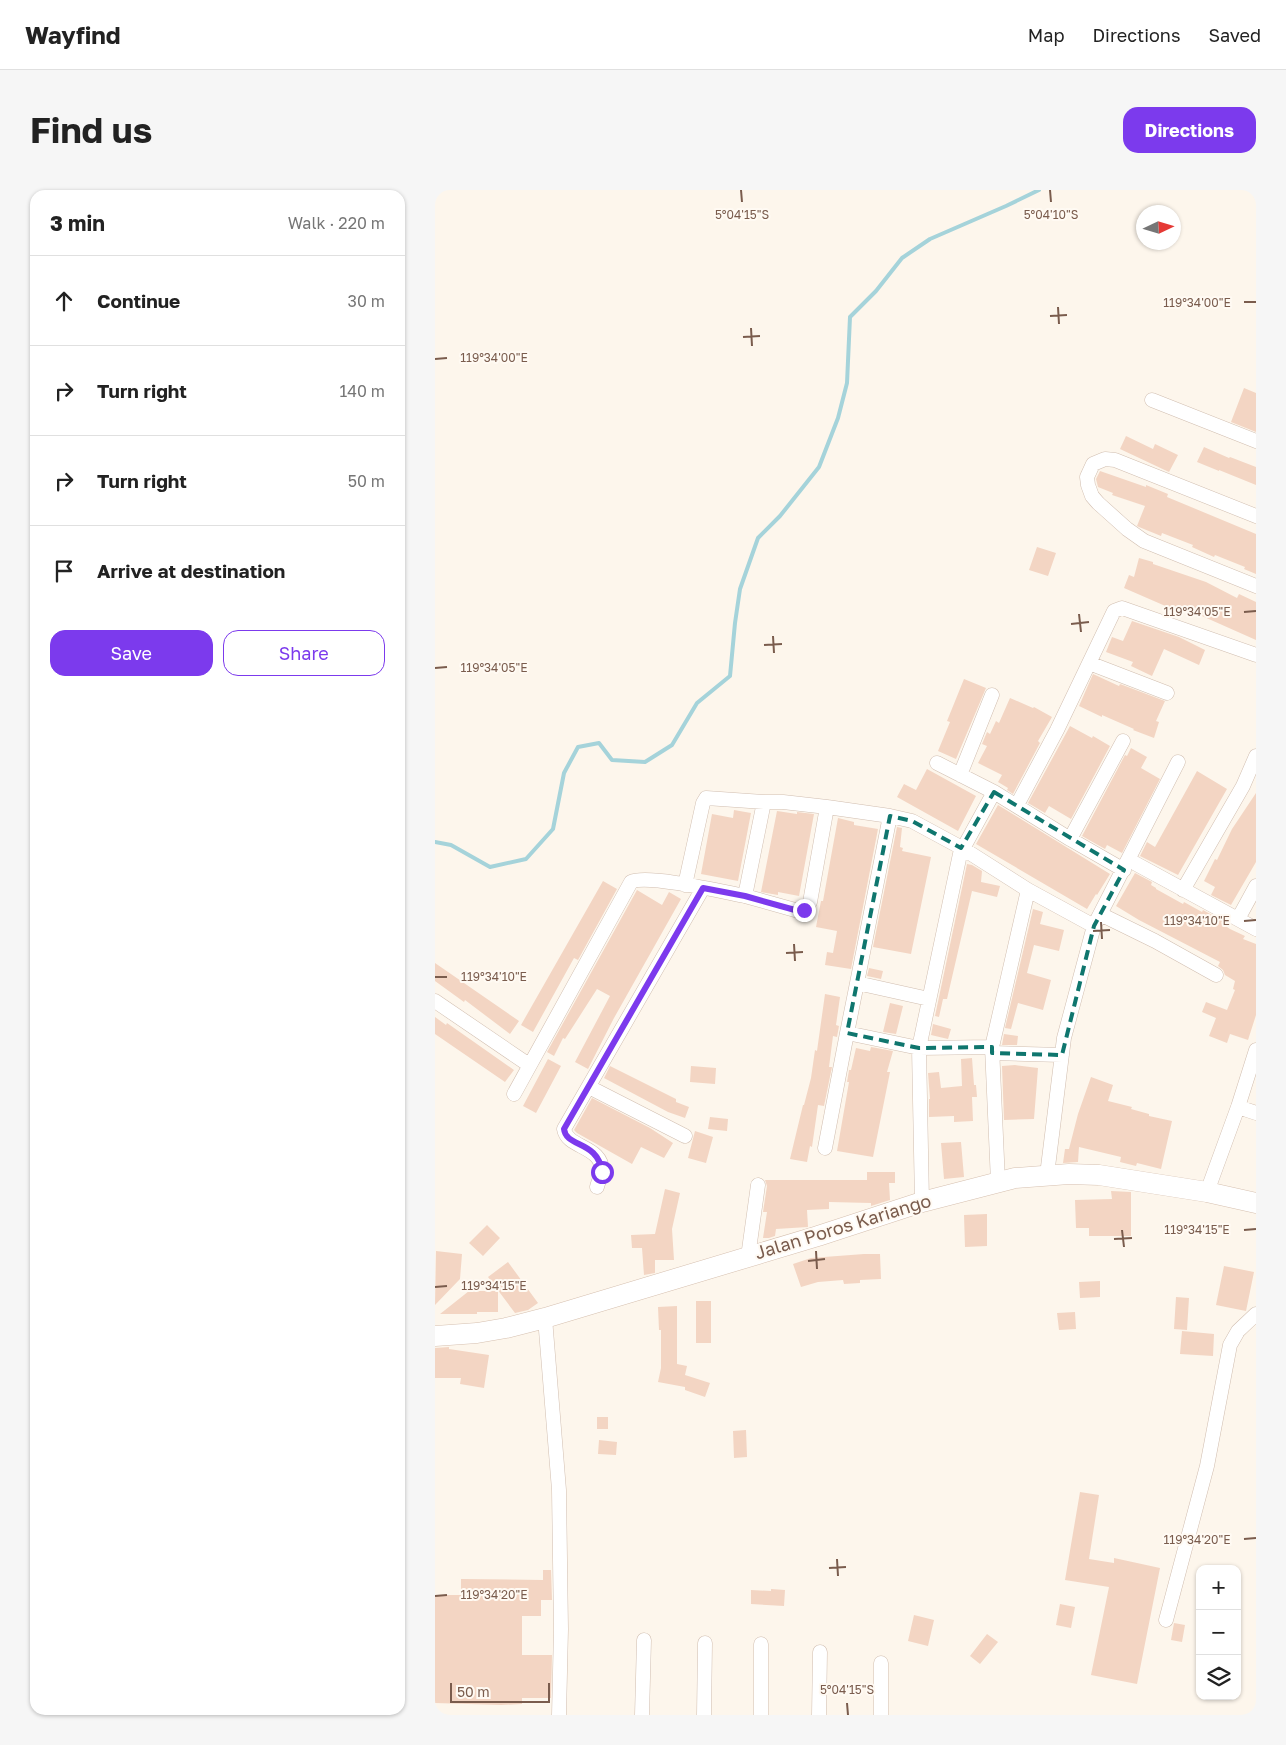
<!DOCTYPE html>
<meta charset="utf-8">
<style>
:root{--surface:#fff;--page:#f6f6f6;--text:#222;--muted:#767676;--line:#e0e0e0;--accent:#7c3aed}
body{margin:0;font-family:"Golos Text",sans-serif;background:var(--page);color:var(--text)}
.controls{position:absolute;right:15px;bottom:15px;display:grid;overflow:hidden;border-radius:10px;box-shadow:0 1px 4px #0004}
.controls button{width:45px;height:45px;display:grid;place-items:center;padding:0;border:0;border-bottom:1px solid var(--line);background:var(--surface);color:var(--text);font:25px sans-serif}
.compass{position:absolute;left:701px;top:15px;width:45px;height:45px;border-radius:50%;background:var(--surface);box-shadow:0 1px 4px #0004;rotate:86deg}
.scale{position:absolute;left:15px;bottom:12px;width:100px;box-sizing:border-box;padding-left:5px;border:2px solid #7a5c4d;border-top:0;font-size:14px;line-height:18px;white-space:nowrap;color:#7a5c4d;-webkit-text-stroke:4px #fffaf3;paint-order:stroke}
.stop{position:absolute;width:15px;height:15px;margin:-11px;border:4px solid #7c3aed;border-radius:50%;background:#fff}
.stop.end{background:#7c3aed;border-color:#fff;box-shadow:0 1px 5px #0008}
.list{margin:0;padding:0;list-style:none}
h2{display:flex;justify-content:space-between;align-items:center;height:65px;margin:0;padding:0 20px;font-size:21px}
h2 small{font-size:16px;font-weight:400;color:var(--muted)}
.list li{display:grid;grid-template-columns:32px 1fr auto;gap:15px;align-items:center;box-sizing:border-box;height:90px;padding:0 20px;border-top:1px solid var(--line)}
.list b{display:block;font-size:19px;white-space:nowrap}
.list em{font-size:16px;font-style:normal;color:var(--muted)}
.actions{display:flex;gap:10px;padding:15px 20px}
.actions a{flex:1;padding:11px 0;border:1px solid var(--accent);border-radius:15px;text-align:center;font-size:18px;color:var(--accent)}
.actions .main{background:var(--accent);color:#fff}
.icon{flex:none;width:28px;height:28px;fill:none;stroke:currentColor;stroke-width:2;stroke-linecap:round;stroke-linejoin:round}
.map{position:relative;flex:none;width:821px;height:1525px;overflow:hidden;border-radius:15px}
header{display:flex;align-items:center;gap:30px;box-sizing:border-box;height:70px;padding:0 25px;background:var(--surface);border-bottom:1px solid var(--line)}
header strong{font-size:24px}
nav{display:flex;gap:28px;margin-inline-start:auto;font-size:18px}
.intro{display:flex;align-items:center;justify-content:space-between;box-sizing:border-box;height:120px;padding:0 30px}
h1{margin:0;font-size:35px}
.button{padding:12px 22px;border-radius:15px;background:var(--accent);color:#fff;font-size:18px;font-weight:700}
main{display:flex;gap:30px;padding:0 30px}
aside{flex:1;background:var(--surface);border-radius:15px;box-shadow:0 1px 4px #0004}
.map>svg:first-child{display:block}
</style>
<header>
<strong>Wayfind</strong>
<nav><a>Map</a><a>Directions</a><a>Saved</a></nav>
</header>
<div class="intro"><h1>Find us</h1><a class="button">Directions</a></div>
<main>
<aside>
<h2>3 min<small>Walk · 220 m</small></h2>
<ul class="list">
<li><svg class="icon" aria-label="ahead" viewBox="0 0 24 24"><path d="M12 20V5M6 11l6-6 6 6"/></svg><div><b>Continue</b></div><em>30 m</em></li>
<li><svg class="icon" aria-label="right" viewBox="0 0 24 24"><path d="M7 20v-9h11M14 6l5 5-5 5"/></svg><div><b>Turn right</b></div><em>140 m</em></li>
<li><svg class="icon" aria-label="right" viewBox="0 0 24 24"><path d="M7 20v-9h11M14 6l5 5-5 5"/></svg><div><b>Turn right</b></div><em>50 m</em></li>
<li><svg class="icon" aria-label="arrive" viewBox="0 0 24 24"><path d="M6 21V4h12l-3 4 3 4H6"/></svg><div><b>Arrive at destination</b></div></li>
</ul>
<div class="actions"><a class="main">Save</a><a>Share</a></div>
</aside>
<div class="map">
<svg width="821" height="1525" viewBox="0 0 821 1525">
<rect width="100%" height="100%" fill="#fdf6ec"/>
<g fill="none" stroke-linecap="round" stroke-linejoin="round">
<path stroke="#a5d3da" stroke-width="4" d="M0,652L16,655L55,677L91,669L118,639L129,583L143,557L164,553L177,570L210,572L237,555L262,513L295,486L300,433L305,399L323,348L345,326L384,277L403,228L412,193L415,127L441,101L467,68L495,49L571,16L604,0"/>
</g>
<path fill="#f3d5c3" d="M809,198L821,203V242L796,232Z
M691,246L718,259L720,254L743,265L734,282L685,259Z
M769,257L794,268L795,267L821,277V295L784,280V281L762,272Z
M665,281L711,297V295L733,304L732,307L821,344V384L809,379L810,377L780,365L779,367L757,357L758,355L727,343L726,346L704,337L702,336L710,316L677,305L678,303L663,297L661,289Z
M602,357L621,363L613,386L594,380Z
M704,368L718,372V374L771,392L802,408L804,404L821,412V450L767,426L768,424L736,416L735,418L689,398L694,385L699,387Z
M697,431L744,447L770,460L764,475L729,459L717,486L696,476L698,472L671,462L677,447L688,451Z
M658,484L684,496L685,494L730,511L721,531L724,532L719,548L698,540L699,539L667,525V527L644,516Z
M529,489L551,498L521,569L503,561L515,532L512,531Z
M575,508L598,518L599,517L617,527L603,551L605,553L578,604L572,600L573,598L563,592L567,585L543,573L552,556L547,554L552,542L555,544L561,531L564,533Z
M635,536L657,548L658,546L675,556L636,629L614,616L610,623L593,613Z
M696,558L712,567L706,578L725,589L687,663L672,655L670,659L647,646L690,565L692,566Z
M492,579L541,606L523,641L462,607L469,594L481,600Z
M762,581L792,599L743,685L705,666L712,652L720,657Z
M821,603V672L796,715L776,705L780,697L769,691L780,669L782,670L797,639Z
M563,615L675,684L662,705L661,704L652,719L541,654Z
M299,620L316,623L303,691L266,684L277,624L298,628Z
M342,621L362,624V622L379,624L364,706L343,702V705L326,702Z
M403,628L419,632V635L443,639L416,779L390,775L392,762L398,763L402,741L381,737L386,711H388Z
M462,637L467,638L465,657L468,658L467,661L496,667L476,764L438,757Z
M532,674L537,675L547,681L546,692L565,696L562,707L537,701L512,809H508L504,827L500,826Z
M700,683L717,692L716,695L721,698V699L748,714L749,712L767,722L768,720L788,731L786,733L795,739L810,746L808,749L821,754V825L813,850L795,844L792,853L774,846L781,828L767,822L771,812L792,820L800,800L798,799L800,791L790,785L788,780L783,776L785,772L704,730L681,716Z
M168,691L182,699L143,770L139,768L98,842L86,835Z
M202,700L227,715L234,702L246,709L179,828L153,879L140,872L175,806L162,799L130,849L128,848L119,866L112,862Z
M598,719L608,722L605,734L629,740L624,761L599,755L592,783L616,790L608,820L583,813L576,839L570,838Z
M0,773L84,831L75,844L30,810L29,812L0,791Z
M434,778L448,781L446,789L432,786Z
M390,804L405,807L401,835L404,836L402,847L398,846L394,877H397L389,916L383,915L377,957L375,956L372,972L355,969L368,915H369L376,888L380,860L382,861Z
M455,813L468,816L461,844L448,842Z
M0,827L11,835L12,833L79,880L70,892L0,844Z
M498,834L516,839L513,849L496,845Z
M569,844L583,846L582,855H567Z
M436,857L458,861L452,882H455L438,967L402,961L414,892H412L414,880H416L421,858L435,861Z
M537,868L539,895H541L542,907H537L538,931L519,932V926L494,927V909H495L493,883L504,882L506,898L527,896L526,869Z
M113,869L126,876L101,923L88,916Z
M580,875L603,878L599,929L569,930L567,876Z
M175,876L241,909V912L254,917L250,928L233,922L169,888Z
M256,876L281,878L280,894L255,892Z
M656,887L678,895L673,911L697,917L696,919L714,924V926L737,931L726,979L702,973L701,976L685,972L686,967L644,957L643,972L628,973L630,959H634L643,924Z
M157,908L215,938L238,953L229,968L206,957L197,974L142,943L139,940Z
M275,927L293,929L292,941L273,939Z
M260,941L278,947L271,973L253,968Z
M526,952L529,987L509,989L506,953Z
M432,982H460V993H454L455,1010L436,1016V1013L394,1012V1019L372,1020L373,1037L341,1039L340,1046L334,1048H328L332,1022H328L332,996L330,990H432Z
M230,999L245,1003L237,1039L239,1070H220V1083L209,1085L207,1058H197L196,1045L220,1044Z
M676,1001L696,1002V1046H654V1038H641L640,1010L677,1009Z
M552,1024V1056L530,1057L529,1025Z
M52,1035L65,1048L48,1066L34,1053Z
M1,1061L27,1064L25,1089L0,1115Z
M429,1064H445L446,1089L425,1090V1093L409,1094L408,1090L383,1092L366,1097L358,1074L376,1068Z
M73,1072L103,1113L93,1120L80,1123L53,1087Z
M789,1076L819,1082L811,1121L781,1115Z
M665,1091V1107L645,1108L644,1092Z
M34,1101H63V1122H42V1124H5Z
M741,1107L754,1108L752,1140L739,1139Z
M261,1111H276V1153H261Z
M242,1116V1174L252,1176L250,1185L275,1193L270,1207L250,1200V1197L223,1192L226,1178V1140H224L223,1117Z
M640,1122L641,1139L624,1140L622,1123Z
M747,1141L779,1144L778,1166L745,1164Z
M14,1157V1159L54,1165L49,1198L25,1194L26,1188H0V1158Z
M162,1227H173V1239H162Z
M311,1240L312,1267L299,1268L298,1241Z
M164,1250L182,1252L181,1265L163,1264Z
M645,1302L664,1305L654,1369L679,1373V1368L725,1378L702,1494L656,1485L674,1397L630,1390Z
M108,1380H116L117,1410H106V1426H87V1465H117L116,1508H87V1514L66,1515L0,1513V1405H26V1389L108,1390Z
M336,1399L350,1400L349,1416L316,1414V1400L336,1401Z
M625,1414L640,1417L636,1438L621,1435Z
M479,1425L499,1430L493,1456L473,1451Z
M739,1433L750,1435L747,1452L736,1450Z
M552,1444L563,1452L545,1474L535,1466Z"/>
<g fill="none" stroke-linecap="round" stroke-linejoin="round">
<defs>
<path id="street" d="M717,210L821,251
M821,326L680,270L670,269L658,274L652,287L653,295L657,306L663,313L692,339L709,351L821,396
M654,473L732,503
M525,585L557,505
M559,602L635,649L689,680
M582,615L622,540L679,421L687,418L821,465
M392,617L375,712L369,720H360L310,706L329,612H348L392,617L455,626L477,631L527,658L593,700L659,736L743,572
M455,626L422,793L494,809
M635,649L688,551
M694,670L821,739
M250,695L268,613L271,608L329,612
M748,700L808,596L821,566
M665,724L720,751L781,785
M803,729L821,696
M422,793L412,843L484,858L557,857L593,700
M0,811L94,875
M557,857L563,992
M557,863L627,865
M154,897L250,946
M79,904L196,692C212,684 289,702 310,706
M803,917L821,923
M390,958L412,843
M612,985L629,848L659,736
M162,997C163,992 166,987 167,982C168,955 132,959 129,939L268,698
M772,1002L803,917L821,860
M487,1012L484,858L525,664L559,602L502,573
M313,1067L323,995
M110,1128L124,1300L126,1439L124,1525
M731,1430L772,1276L795,1155L803,1141L821,1124
M326,1454V1525
M446,1473V1525
M207,1525L209,1450
M269,1525L270,1453
M384,1525L385,1462"/>
<path id="secondary" d="M0,1146L42,1143L71,1138L110,1128L383,1046L487,1012L580,988L634,984L664,985L772,1002L821,1013"/>
</defs>
<use href="#street" stroke="#d1beb0" stroke-width="15"/>
<use href="#secondary" stroke="#d6c0b0" stroke-width="21"/>
<use href="#street" stroke="#fff" stroke-width="14"/>
<use href="#secondary" stroke="#fff" stroke-width="20"/>
</g>
<g fill="none" stroke-linecap="round" stroke-linejoin="round">
<path stroke="#7c3aed" stroke-width="6" d="M167,982C163,950 131,958 129,939L268,698L310,706L360,720H369"/>
</g>
<path fill="none" stroke="#0f766e" stroke-width="4" stroke-dasharray="10 6" stroke-linejoin="round" d="M559,602L689,680L659,736L627,865L557,863V857L484,858L412,843L455,626L477,631L526,658Z"/>
<path fill="none" stroke="#7a5c4d" stroke-width="2" d="M306,0L307,12M615,0L616,12M809,112H821M623,117L624,134M615,126L632,125M316,138L317,156M308,147L325,146M0,169L12,168M809,422L821,421M644,424L646,442M636,434L654,432M338,446L339,463M329,455L347,454M0,478L12,477M809,731L821,730M666,732L667,749M658,741L675,740M359,754L360,771M351,763L368,762M0,787H12M687,1040L689,1057M809,1040L821,1039M679,1049L697,1048M381,1061L382,1079M373,1071L390,1069M0,1097L12,1096M809,1349L821,1348M402,1369L403,1386M394,1378L411,1377M0,1406L12,1405M412,1513L413,1525"/>
<g text-anchor="middle" stroke-width="4" stroke-linejoin="round" paint-order="stroke">
<g font-size="18" fill="#7a5c4d" stroke="#fffaf3">
<text transform="translate(408 1037) rotate(-17)" y="6">Jalan Poros Kariango</text>
</g>
</g>
<g font-size="12" text-anchor="middle" fill="#7a5c4d" stroke="#fffaf3" stroke-width="4" stroke-linejoin="round" paint-order="stroke">
<text x="307" y="29">5°04'15"S</text>
<text x="616" y="29">5°04'10"S</text>
<text x="762" y="117">119°34'00"E</text>
<text x="59" y="172">119°34'00"E</text>
<text x="762" y="426">119°34'05"E</text>
<text x="59" y="482">119°34'05"E</text>
<text x="762" y="735">119°34'10"E</text>
<text x="59" y="791">119°34'10"E</text>
<text x="762" y="1044">119°34'15"E</text>
<text x="59" y="1100">119°34'15"E</text>
<text x="762" y="1354">119°34'20"E</text>
<text x="59" y="1409">119°34'20"E</text>
<text x="412" y="1504">5°04'15"S</text>
</g>
</svg>
<div class="controls">
<button>+</button>
<button>−</button>
<button><svg class="icon" aria-label="layers" viewBox="0 0 24 24"><path d="M12 4l9 5-9 5-9-5zM3 14l9 5 9-5"/></svg></button>
</div>
<svg class="compass" viewBox="-18 -18 36 36"><path d="M0-13l5 13h-10z" fill="#e53935"/><path d="M0 13l5-13h-10z" fill="#767676"/></svg>
<div class="scale">50 m</div>
<div class="stop" style="left:167px;top:982px"></div>
<div class="stop end" style="left:369px;top:720px"></div>
</div>
</main>
